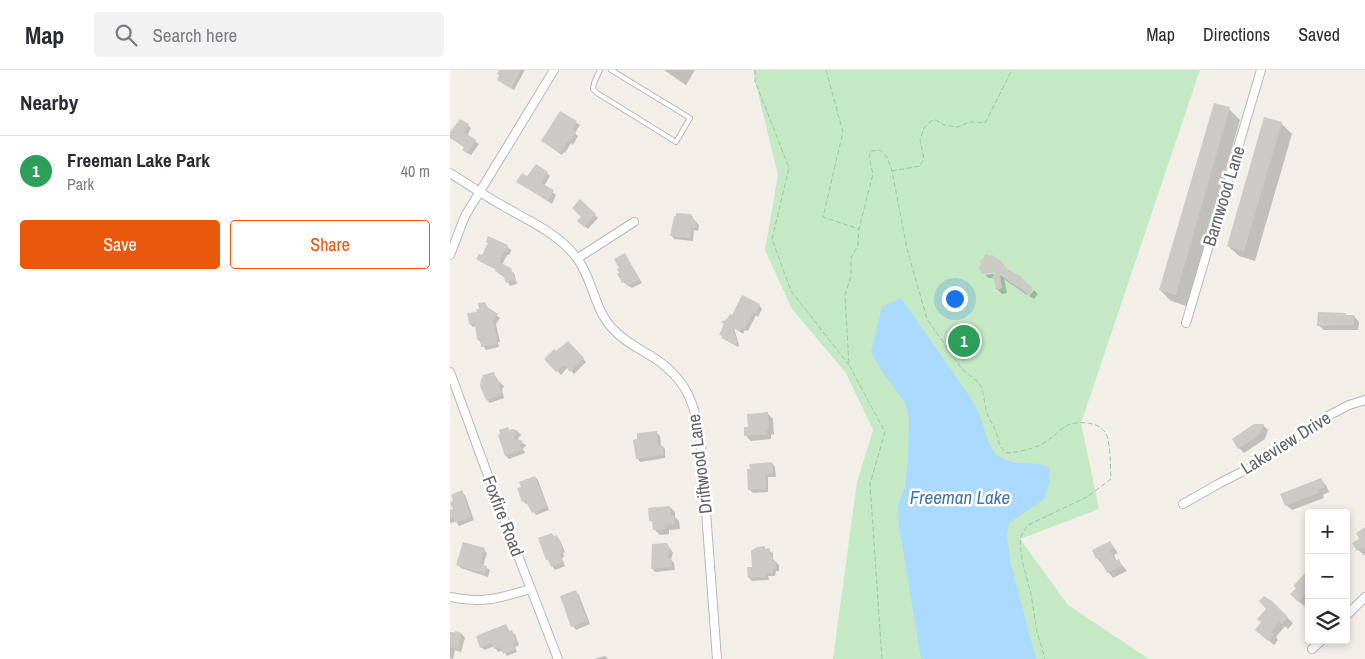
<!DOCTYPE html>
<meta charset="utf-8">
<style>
:root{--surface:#fff;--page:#f2f2f3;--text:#2b2b33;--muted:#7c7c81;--line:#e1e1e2;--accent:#ea580c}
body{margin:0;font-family:"Archivo Narrow",sans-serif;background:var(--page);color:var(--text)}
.controls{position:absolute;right:15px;bottom:15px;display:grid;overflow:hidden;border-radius:5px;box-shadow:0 2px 8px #0003}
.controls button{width:45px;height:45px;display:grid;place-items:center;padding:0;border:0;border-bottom:1px solid var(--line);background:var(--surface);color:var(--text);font:25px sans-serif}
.you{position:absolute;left:504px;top:228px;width:18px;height:18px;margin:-12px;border:4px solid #fff;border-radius:50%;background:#1a73e8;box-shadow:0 0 0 8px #1a73e833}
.badge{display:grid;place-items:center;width:32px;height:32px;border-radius:50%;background:var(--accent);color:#fff;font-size:16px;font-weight:700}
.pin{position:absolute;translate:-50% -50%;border:2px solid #fff;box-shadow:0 1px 5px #0006}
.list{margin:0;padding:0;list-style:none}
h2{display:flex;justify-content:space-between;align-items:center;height:65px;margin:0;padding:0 20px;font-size:21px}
h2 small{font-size:16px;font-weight:400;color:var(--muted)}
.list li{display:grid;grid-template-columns:32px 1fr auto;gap:15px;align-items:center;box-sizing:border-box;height:70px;padding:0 20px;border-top:1px solid var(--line)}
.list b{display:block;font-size:19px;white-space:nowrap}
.list p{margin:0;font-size:16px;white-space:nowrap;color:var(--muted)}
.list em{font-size:16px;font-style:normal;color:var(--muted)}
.actions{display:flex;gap:10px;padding:15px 20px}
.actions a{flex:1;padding:11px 0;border:1px solid var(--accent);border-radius:5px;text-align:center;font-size:18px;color:var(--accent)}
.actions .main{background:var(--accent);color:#fff}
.icon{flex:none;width:28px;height:28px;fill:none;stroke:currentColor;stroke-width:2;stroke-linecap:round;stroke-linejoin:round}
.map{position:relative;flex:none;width:915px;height:589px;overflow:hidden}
header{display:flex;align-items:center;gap:30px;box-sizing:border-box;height:70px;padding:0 25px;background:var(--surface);border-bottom:1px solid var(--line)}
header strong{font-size:24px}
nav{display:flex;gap:28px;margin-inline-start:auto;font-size:18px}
.search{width:350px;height:45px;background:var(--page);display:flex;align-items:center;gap:12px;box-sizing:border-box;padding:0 18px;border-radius:5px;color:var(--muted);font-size:19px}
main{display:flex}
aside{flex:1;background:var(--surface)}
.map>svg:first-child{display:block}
</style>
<header>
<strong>Map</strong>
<div class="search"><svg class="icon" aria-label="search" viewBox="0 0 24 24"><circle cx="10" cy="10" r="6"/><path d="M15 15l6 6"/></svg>Search here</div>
<nav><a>Map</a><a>Directions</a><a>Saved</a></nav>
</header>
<main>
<aside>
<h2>Nearby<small></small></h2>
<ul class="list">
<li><span class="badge" style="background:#2e9e5b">1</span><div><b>Freeman Lake Park</b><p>Park</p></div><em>40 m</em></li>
</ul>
<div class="actions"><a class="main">Save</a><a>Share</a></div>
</aside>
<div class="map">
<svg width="915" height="589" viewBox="0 0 915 589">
<rect width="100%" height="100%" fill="#f1efe8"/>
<path fill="#c5e8c5" d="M304,0H750L631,353L649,439L570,469L618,535L699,589H383L407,412L423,360L396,303L342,239L315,180L328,105L305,11Z"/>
<path fill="#aadaff" d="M451,228L520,327C523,333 527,338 529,344C537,361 537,385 558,391C572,396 583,390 600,398L599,413L595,429L559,453L557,465L560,490L586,589H471L449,455L448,435L455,418L458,389L459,348L455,333L430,298L421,282L432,237Z"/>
<path fill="#0003" d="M53,0H75L64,20L52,13Z
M214,0H245L236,15Z
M779,39L790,50L737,236L721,231L710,220Z
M110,42L130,55L125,63L128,66L123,75L121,73L115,83L114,82L112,85L92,71Z
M831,53L842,64L805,191L789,186L778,176Z
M18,55L21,58L17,66L29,74L21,85L17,83L15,78L0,67V65Z
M97,103L100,106L94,116L106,125L102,134L68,112Z
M130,131L148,148L138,159L129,151L133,147Z
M241,146L249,155L248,161L244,160L243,171L224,169L221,165Z
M57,176L61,180L60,184L57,185L52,195L64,203L67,214L60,216L55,207L49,204L47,200L31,192L28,189Z
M175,184L192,213L182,218L173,212Z
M530,198L558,201L582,218L577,225L554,209L557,223L552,224L547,219L545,210L543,208H539L535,205L551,203Z
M584,220L588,224L584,229L579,226Z
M35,233L39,240L50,248L46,254L50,272H48L49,277L36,280L28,269L26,256L23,257L20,254Z
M309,235L312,239L308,247L306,245L298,261L295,260L293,264L284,258L289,275L288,277L273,268L271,264Z
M895,244L897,246H904L909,252L908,260H874L868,255Z
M118,272L136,292L124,304L118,297L111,305L96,289L106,283Z
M44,304L49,312L54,316L52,320L54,328L40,333L37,330L31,316Z
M317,343L323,349L324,364L321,365V369L301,371L296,366L299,358Z
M813,355L818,360L815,369L794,383L789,378Z
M58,358L60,361L63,360L68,362L71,365L67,370L76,375L73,379L75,383L59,389L56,386Z
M207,363L210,366L211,375L215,379V388L190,392L187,388Z
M322,393L325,397L326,407H318V422L303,423L300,420Z
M85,407L88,410L99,440L86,445L78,434H76L73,431L72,417Z
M870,409L876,415L879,422L873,425L874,428L842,440L836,435Z
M12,422L15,425L24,450L9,456L6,451L1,453L0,452V442L4,440Z
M220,437L225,442V447L229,451L230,459L219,460V464L210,465L205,460L204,454L200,450Z
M915,458V485H914L908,480Z
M101,464L110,470L115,482L113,483L114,487L112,488L115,496L105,500L97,489Z
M660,472L668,483L664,485L667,492L669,491L677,501L663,508L647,488Z
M217,474L223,483L221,489L224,493L225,500L205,502L202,498Z
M314,478L323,483V489L329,495V501H326L325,506H318L319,510L302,511L299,508Z
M34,480L37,483L33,496L40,500L38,507L11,498L8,495Z
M859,505V532L854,536L841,524Z
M126,522L129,525L140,554L126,560L123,556Z
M821,532L843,553L838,559L835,556L826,567L828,570L824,575L812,565Z
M56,556L60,562L65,564L69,575L65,577L67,582L57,586L53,580L48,582L44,576L35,580L31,577Z
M0,562L12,564L15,568L11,582L5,580L3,589L0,588Z
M155,586L158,589H144Z"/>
<path fill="#cccac5" d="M49,0H71L61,18L47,10L49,5L47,4Z
M764,33L780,37L726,225L709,220Z
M110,41L127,51L122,60L126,62L120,72L117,71L112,81L110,80L109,82L91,71Z
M814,47L832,52L794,181L777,176Z
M10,49L19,54L14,62L26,70L17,83L12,80L14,77L0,68V62Z
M86,94L98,102L91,113L104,120L98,131L66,112L72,103L77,106Z
M130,129L146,144L134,157L127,151L131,147L122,138Z
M226,143L241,144L243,147V150L246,151L245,158H241L240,168L220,166L224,146H226Z
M38,166L58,175L57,181L54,182L49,192L61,198L65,210L56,213L53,205L45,201L46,199L26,189L29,184L32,185L38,173L36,172Z
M175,183L189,210L177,216L175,211L172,213L167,203H169L167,199L169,198L164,189Z
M536,184L541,186L542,185L550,190L557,199L572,207L571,208L583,218L579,225L550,205L552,218L546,220L544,209L542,208L545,202L532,204L529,198L532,193L530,192Z
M292,225L310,234L305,244L302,243L295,259L292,257L290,261L282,257L287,271L285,275L271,268L273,266L269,265L274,254L271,252L277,249L280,244L282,245Z
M35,232L36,236L48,244L43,250L47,269H46L47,274L31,277L30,269L27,270L25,253L19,254L17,243L27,242L26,239H29L28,233Z
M868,242L896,243V245H904V255L867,256Z
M118,271L134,288L120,302L114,295L106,302L94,289L104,279L106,281Z
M44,302L47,311L51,312L49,316L52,325L36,330L30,316L31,310L33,305Z
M318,342L319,359L316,360L317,364L294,366V357H298L297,344Z
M804,354H814L810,364L788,379L782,369Z
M58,357L59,360L63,359L68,361L64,368L73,371L70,375L72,380L55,386L48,365L50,364L49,360Z
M207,361L208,375H212L213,385L186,389L183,370L187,369V363Z
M322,392L323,404H315L316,419L298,420L297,399H300L299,394Z
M85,406L97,437L82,443L75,430L72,432L67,418L71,417L69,412Z
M871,408L875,417L868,420L870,422L835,436L830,424Z
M12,420L21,447L5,453L3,448L0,449V440L3,439L0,433L3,430L1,425Z
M220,436L221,445H224L225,454L214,455L215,459L203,460L202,451H199L198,438Z
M915,457V479L914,477L907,481L902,473L909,469L906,463Z
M102,463L103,467L107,465L113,479L110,480L112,484H110L113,492L101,497L98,489L96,490L88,468Z
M660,471L664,478L660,480L665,491L669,489L672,496L657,503L649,487L646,489L642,480Z
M13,472L35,478L30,494L37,496L35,504L6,495Z
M217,473L220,479L217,488H221L222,497L201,499L202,474Z
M315,476V479L320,478V487L322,486L323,491H326V498H323L322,503H316V507L298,508L297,497H302L301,481L307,477Z
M859,499V527L855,524L848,532L840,524L846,518L843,516Z
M126,520L137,551L121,557L110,526Z
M814,526L822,531L838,547L832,554L829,552L821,562L824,564L818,571L805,560L811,552L807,549L816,539L809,531Z
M56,554L59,561L62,560L67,572L63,574L65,579L53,584L50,577L44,579L42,573L30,578L26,566Z
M5,561L12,563L8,579L0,577V563L5,565Z"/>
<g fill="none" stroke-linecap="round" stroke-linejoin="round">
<defs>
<path id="service" d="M150,0L144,13L143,19L147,23L226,72L240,48L161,0"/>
<path id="minor" d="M0,103C16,113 32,124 48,133C75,149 107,162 126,187C143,208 144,241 164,260C175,272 188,278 201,286C237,308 246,335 251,375L267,589
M0,185L15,146L104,0
M128,188L184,152
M736,253L811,0
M0,302L55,452L108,589
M733,434L770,413L811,392L874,348L899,335L915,330
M0,527C31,534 51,528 80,519
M896,546L915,527
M862,579L872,570"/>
</defs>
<use href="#service" stroke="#b5b8bc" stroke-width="6"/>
<use href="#minor" stroke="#b5b8bc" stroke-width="10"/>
<path stroke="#9cc7a9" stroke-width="1" stroke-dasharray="5 2.5" stroke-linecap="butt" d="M305,0V11L339,98L322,169L341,221L399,295
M376,0L393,62L373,147L409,159
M442,101L470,96L474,89L470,70L474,58L481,51L486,50L494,55L508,57L519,52L535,53L562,0
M432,589L420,414L435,362L399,295L395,225L401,206V188L408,175L409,159L423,104L419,87L421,81L430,80L437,87L442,101L457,179L477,249L512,299L528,312L532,318L537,344L546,361L550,376L556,383C569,382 579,380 590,375C600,371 607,362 616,356C627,350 652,351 657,366C661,379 660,396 661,409L637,427L578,455L571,466L570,475L573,494L581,524L587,562L595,589"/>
<use href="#service" stroke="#fff" stroke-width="4"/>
<use href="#minor" stroke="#fff" stroke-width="8"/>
</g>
<g text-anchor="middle" stroke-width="5" stroke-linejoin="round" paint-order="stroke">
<g font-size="18" fill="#5f6368" stroke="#fff">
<text transform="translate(774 126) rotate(-73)" y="6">Barnwood Lane</text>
<text transform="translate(836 373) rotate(-32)" y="6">Lakeview Drive</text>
<text transform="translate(250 394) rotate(-97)" y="6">Driftwood Lane</text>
<text transform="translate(53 446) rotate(69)" y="6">Foxfire Road</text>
</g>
<g font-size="19" font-style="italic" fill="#4174aa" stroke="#fff">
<text x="510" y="434">Freeman Lake</text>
</g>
</g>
</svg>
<div class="controls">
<button>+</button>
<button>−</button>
<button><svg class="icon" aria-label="layers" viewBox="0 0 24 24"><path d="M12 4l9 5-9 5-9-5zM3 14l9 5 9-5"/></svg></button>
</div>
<div class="you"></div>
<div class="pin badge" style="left:514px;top:271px;background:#2e9e5b">1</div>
</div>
</main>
